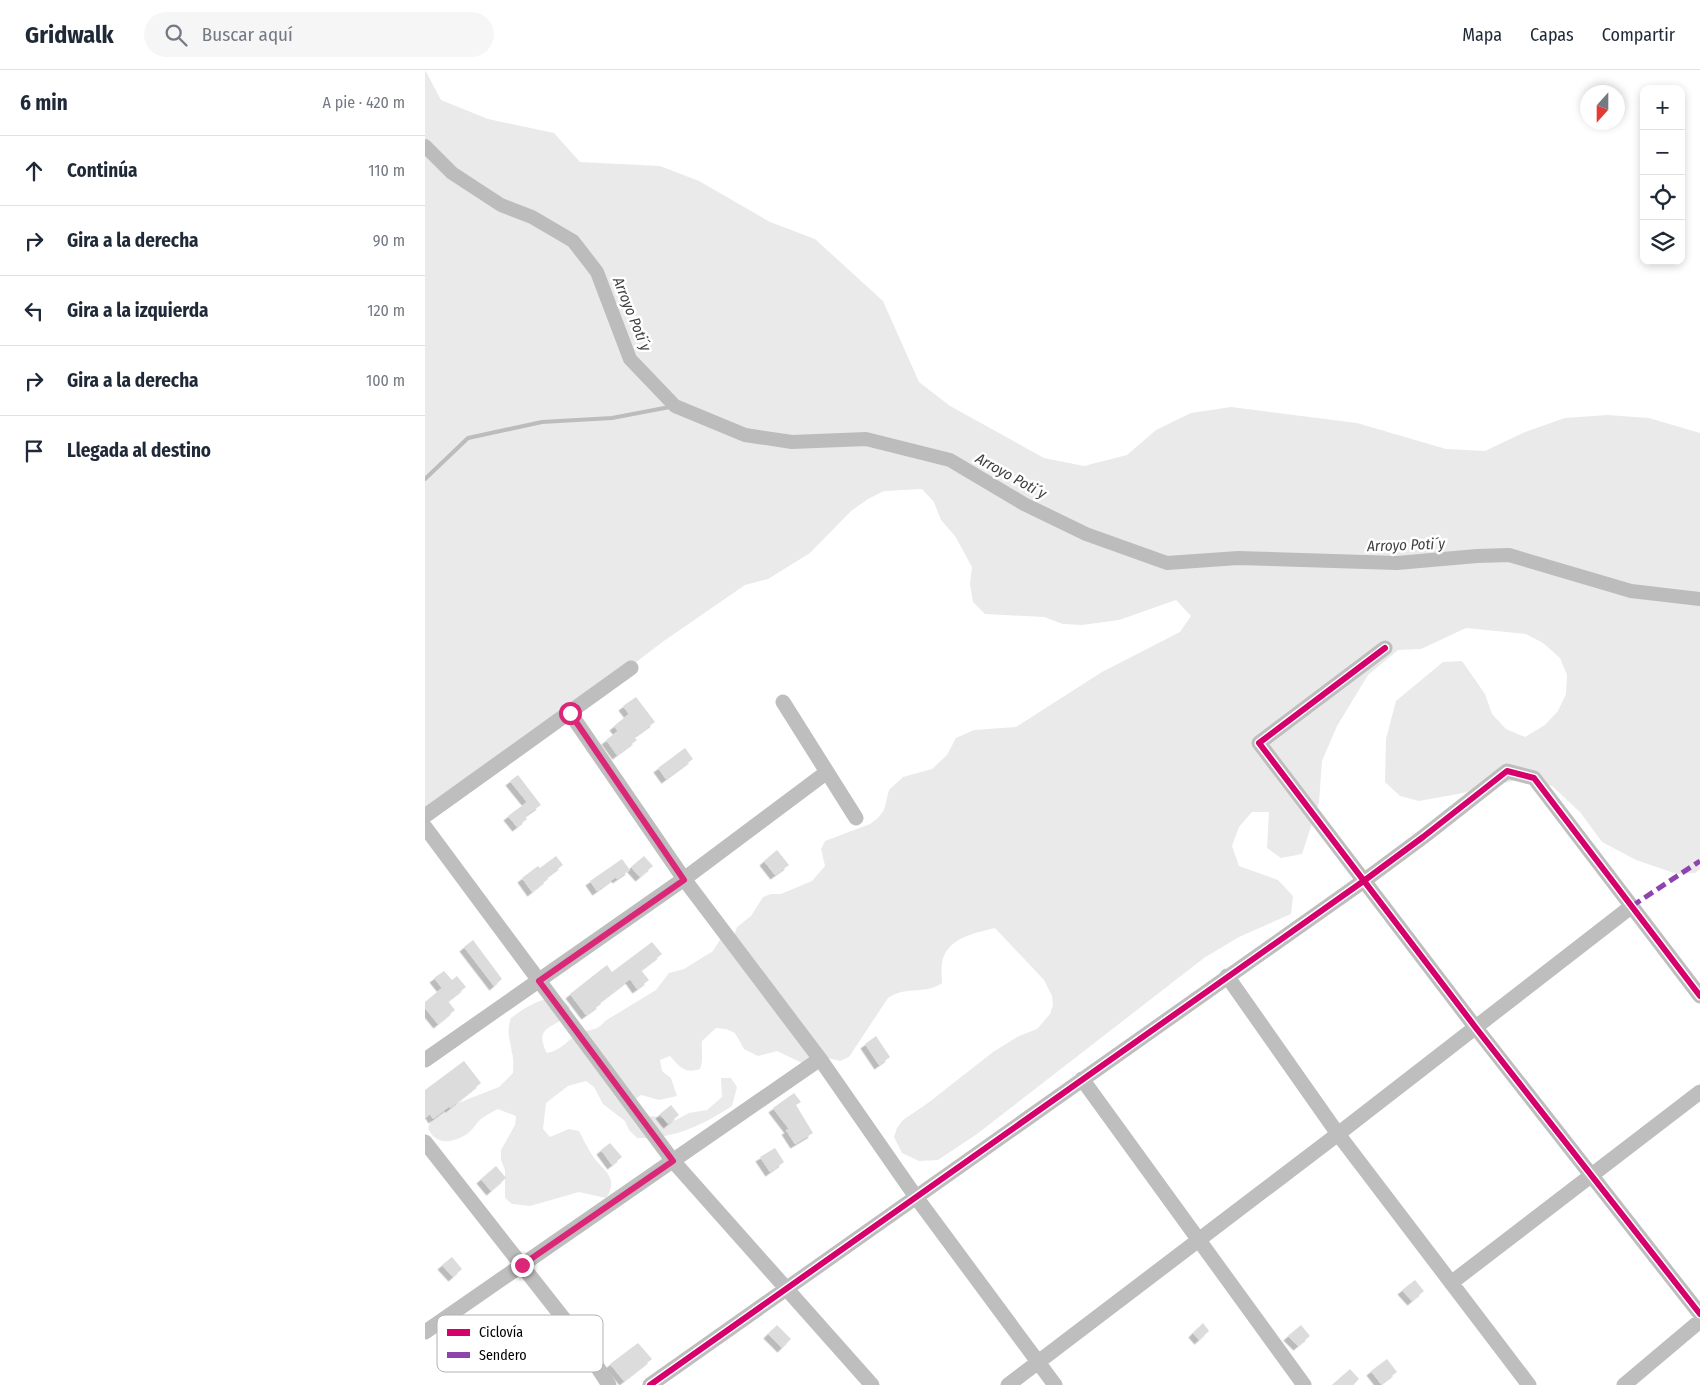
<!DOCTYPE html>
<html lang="es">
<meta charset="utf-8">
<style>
:root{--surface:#fff;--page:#f6f6f7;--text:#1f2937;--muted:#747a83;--line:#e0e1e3}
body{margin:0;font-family:"Fira Sans Condensed",sans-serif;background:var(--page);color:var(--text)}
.controls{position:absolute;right:15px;top:15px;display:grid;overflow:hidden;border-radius:10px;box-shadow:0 2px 8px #0003}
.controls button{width:45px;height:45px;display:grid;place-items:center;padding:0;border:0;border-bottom:1px solid var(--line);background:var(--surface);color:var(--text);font:25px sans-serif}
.compass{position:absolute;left:1155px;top:15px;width:45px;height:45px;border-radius:50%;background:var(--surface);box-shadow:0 2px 8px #0003;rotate:201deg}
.stop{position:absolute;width:15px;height:15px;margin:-11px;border:4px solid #db2777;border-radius:50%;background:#fff}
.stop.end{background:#db2777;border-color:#fff;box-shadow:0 1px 5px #0008}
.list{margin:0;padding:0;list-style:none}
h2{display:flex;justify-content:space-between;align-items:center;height:65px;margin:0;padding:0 20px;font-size:21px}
h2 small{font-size:16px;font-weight:400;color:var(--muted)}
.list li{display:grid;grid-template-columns:32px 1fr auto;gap:15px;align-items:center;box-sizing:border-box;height:70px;padding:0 20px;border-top:1px solid var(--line)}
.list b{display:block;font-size:19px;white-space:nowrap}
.list em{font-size:16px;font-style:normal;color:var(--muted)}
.icon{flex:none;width:28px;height:28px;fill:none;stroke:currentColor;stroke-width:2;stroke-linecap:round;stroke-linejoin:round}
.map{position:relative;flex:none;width:1275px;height:1315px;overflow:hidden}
header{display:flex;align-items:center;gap:30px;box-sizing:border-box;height:70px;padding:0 25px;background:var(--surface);border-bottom:1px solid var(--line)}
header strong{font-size:24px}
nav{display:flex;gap:28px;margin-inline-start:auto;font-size:18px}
.search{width:350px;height:45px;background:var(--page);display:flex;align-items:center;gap:12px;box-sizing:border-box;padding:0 18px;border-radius:28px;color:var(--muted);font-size:19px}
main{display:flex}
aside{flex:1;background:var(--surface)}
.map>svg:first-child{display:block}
</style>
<header>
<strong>Gridwalk</strong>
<div class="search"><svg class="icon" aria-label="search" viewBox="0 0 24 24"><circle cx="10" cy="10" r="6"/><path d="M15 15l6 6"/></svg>Buscar aquí</div>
<nav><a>Mapa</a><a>Capas</a><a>Compartir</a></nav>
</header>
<main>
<aside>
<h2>6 min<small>A pie · 420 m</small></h2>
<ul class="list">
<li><svg class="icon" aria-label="ahead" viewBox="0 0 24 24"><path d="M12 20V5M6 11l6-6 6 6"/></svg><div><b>Continúa</b></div><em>110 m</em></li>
<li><svg class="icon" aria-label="right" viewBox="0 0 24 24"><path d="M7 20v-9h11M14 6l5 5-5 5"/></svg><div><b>Gira a la derecha</b></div><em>90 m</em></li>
<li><svg class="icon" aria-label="left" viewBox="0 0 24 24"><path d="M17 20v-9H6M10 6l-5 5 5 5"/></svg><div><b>Gira a la izquierda</b></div><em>120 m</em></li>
<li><svg class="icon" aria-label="right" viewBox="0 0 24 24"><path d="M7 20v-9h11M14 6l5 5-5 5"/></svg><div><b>Gira a la derecha</b></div><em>100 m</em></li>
<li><svg class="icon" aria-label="arrive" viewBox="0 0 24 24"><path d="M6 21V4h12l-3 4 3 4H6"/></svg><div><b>Llegada al destino</b></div></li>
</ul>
</aside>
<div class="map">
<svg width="1275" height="1315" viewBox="0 0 1275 1315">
<defs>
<filter id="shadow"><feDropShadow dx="-4.5" dy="4.5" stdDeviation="0" flood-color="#0004"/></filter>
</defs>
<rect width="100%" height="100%" fill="#fff"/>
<path fill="#eaeaea" d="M0,0L16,30L63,49L129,63L155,92L235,96L274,111L345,152L390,169L458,231L494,312L525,336L619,388L659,396L702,385L731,360L766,343L806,337L932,353L1021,379L1060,381L1100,362L1140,348L1182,345L1224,348L1275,363V799L1270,803L1252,804L1211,790L1177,772L1155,742L1127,716L1105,710L1088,711L1033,724L994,731L975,726L960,712L961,669L971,631L1018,592L1037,591L1060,624L1067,644L1081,659L1100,667L1120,655L1133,641L1141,624L1142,605L1135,588L1118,573L1101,564L1041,558L996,579L973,580L943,605L912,656L897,691L894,732L877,784L856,788L842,778L844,742H827L814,757L807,776L814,796L853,810L868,826L866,844L814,867L779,888L552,1064L513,1090L494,1091L477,1083L469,1067L472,1058L478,1050L503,1033L568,982L594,966L612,959L625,944L628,935L627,926L619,910L570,858C550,863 521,868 517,893C516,899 517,907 517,913C501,925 483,915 463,928L424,987L415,991L395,986L377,993L352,981L333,986L319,979L310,963L301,959L291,958L277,971C276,981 279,989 275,999C259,1004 255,997 245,986L235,990L237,1001L246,1008L252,1026L234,1030L216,1025L208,1031L218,1048L228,1046L247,1052L264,1043L282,1040L297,1027L296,1008H306L312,1017L307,1036C276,1056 249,1069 212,1068L204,1060L200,1051L178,1034L169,1017L161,1011L143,1016L121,1033L118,1059L125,1067L144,1059L154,1061C158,1069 162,1077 167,1085C178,1101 195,1107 181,1128L154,1122L105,1136L87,1134L80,1128V1100L76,1090V1080L90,1055L91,1046L73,1039C67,1042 61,1045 56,1049C51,1053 48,1060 42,1064C28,1073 10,1076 3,1058L10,1042L74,1017L88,1003C88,997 89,990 87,983C85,968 81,964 86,948C102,936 128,918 145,937C144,940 143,943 142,945C132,958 107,955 122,983C138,980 142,969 156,963C167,958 171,962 180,951L231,920L244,903L259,899L288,881L295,870L309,866L312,857L326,846L338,827L346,824H356L387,811L400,796L396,779L400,771L445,754L453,748L459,740L464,720L478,707L507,699L522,685L531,668L549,660L591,657L677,602L755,562L766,546L751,530L694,550L657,555L638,554L619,547L560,544L548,532L545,514L547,497L530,466L516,450L509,432L497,419L459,421L443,429L426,441L385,483L343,509L320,515L236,573L149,640L0,744Z"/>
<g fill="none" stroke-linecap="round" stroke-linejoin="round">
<path stroke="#bcbcbc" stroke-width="4" d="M0,409L43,368L117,352L187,348L250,336"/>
<path stroke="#bcbcbc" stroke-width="14" d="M0,76L27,103L76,135L107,147L148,171L172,202L205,289L250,336L320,365L367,372L441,369L525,390L599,434L661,464L742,493L813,488L972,493L1052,486L1084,485L1206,521L1275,529"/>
</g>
<path fill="#dcdcdc" filter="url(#shadow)" d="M211,627L230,652L209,667L212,670L192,685L181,670L193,661L189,656L204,644L198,636Z
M260,678L268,689L241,709L233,698Z
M93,705L116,735L100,746L102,749L92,757L83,746L102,732L85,711Z
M352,780L364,795L350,805L339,791Z
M131,786L138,795L122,807L123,809L107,822L97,808L113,796L115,798Z
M219,786L228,796L215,807L206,797Z
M197,789L205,800L192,809L191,807L172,821L165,811Z
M48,870L77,909L69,916L39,877Z
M227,872L237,884L216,900L224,910L212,919L205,909L175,932L176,934L161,945L145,924L182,895L187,902Z
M19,901L27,910L32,906L41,917L23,931L30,940L13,954L0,938V932L17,918L9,908Z
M451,966L465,987L454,995L440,974Z
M39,991L56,1013L25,1038L24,1037L8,1049L5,1044L0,1048V1020Z
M369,1023L376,1032L371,1035L388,1063L370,1074L361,1060L364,1059L348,1038Z
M246,1035L254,1045L243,1054L235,1044Z
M185,1073L197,1087L187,1095L176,1080Z
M350,1078L359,1092L345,1102L335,1087Z
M71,1096L81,1108L66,1121L56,1109Z
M27,1187L37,1199L28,1207L17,1195Z
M990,1210L999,1221L987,1231L977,1220Z
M778,1253L784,1261L774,1270L768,1263Z
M352,1255L366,1269L357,1278L343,1264Z
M876,1255L885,1266L873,1276L863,1266Z
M213,1273L227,1289L199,1311L185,1294Z
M962,1289L972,1302L956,1314L946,1301Z
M925,1299L934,1309L928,1315H907Z"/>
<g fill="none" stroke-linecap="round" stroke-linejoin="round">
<path stroke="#bebebe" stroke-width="15" d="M960,578L834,673L1051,958L1275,1244
M358,632L431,748
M145,643L259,809L395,989L491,1127L630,1315
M0,746L206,598
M0,757L248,1091L447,1315
M802,906L913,1064L1104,1315
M0,990L259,809L402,702
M657,1009L879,1315
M0,1072L153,1267L184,1315
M1026,1213L1275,1022
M0,1262L395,989
M225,1315L940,810L998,767L1082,701L1109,708L1275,926
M583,1315L913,1064L1207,836
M1199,1315L1275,1251"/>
<path stroke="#8e44ad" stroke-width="5" stroke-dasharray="10 5" stroke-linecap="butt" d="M1207,836L1275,791"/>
<defs>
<path id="cycleway" d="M960,578L834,673L1051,958L1275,1244
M225,1315L940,810L998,767L1082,701L1109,708L1275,926"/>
</defs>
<use href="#cycleway" stroke="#fff" stroke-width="9"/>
<use href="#cycleway" stroke="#d6006c" stroke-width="6"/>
</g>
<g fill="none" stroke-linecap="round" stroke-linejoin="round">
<path stroke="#db2777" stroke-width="6" d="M97,1195L248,1091L114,911L259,810L145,643"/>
</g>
<g text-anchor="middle" stroke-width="5" stroke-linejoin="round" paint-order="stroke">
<g font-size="15" font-style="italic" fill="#404040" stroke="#fff">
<text transform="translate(207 244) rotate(68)" y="5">Arroyo Poti´y</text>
<text transform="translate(586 406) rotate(29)" y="5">Arroyo Poti´y</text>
<text transform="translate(981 475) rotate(-2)" y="5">Arroyo Poti´y</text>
</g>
</g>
<rect x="12" y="1245" width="166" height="57" rx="8" fill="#fff" stroke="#b2b2b2" stroke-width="1"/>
<rect x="22" y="1259" width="23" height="7" fill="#d6006c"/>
<rect x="22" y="1282" width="23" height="6" fill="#8e44ad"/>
<g font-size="14" fill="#000">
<text x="54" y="1267">Ciclovía</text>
<text x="54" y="1290">Sendero</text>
</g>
</svg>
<div class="controls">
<button>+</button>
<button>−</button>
<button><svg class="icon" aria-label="locate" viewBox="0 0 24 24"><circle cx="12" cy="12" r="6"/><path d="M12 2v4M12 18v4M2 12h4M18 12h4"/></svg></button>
<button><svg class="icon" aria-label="layers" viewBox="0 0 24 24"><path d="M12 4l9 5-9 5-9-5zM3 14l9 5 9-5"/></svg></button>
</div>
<svg class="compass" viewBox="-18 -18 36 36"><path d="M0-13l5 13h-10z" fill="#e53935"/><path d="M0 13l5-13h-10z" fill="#747a83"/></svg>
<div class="stop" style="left:145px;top:643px"></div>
<div class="stop end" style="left:97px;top:1195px"></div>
</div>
</main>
